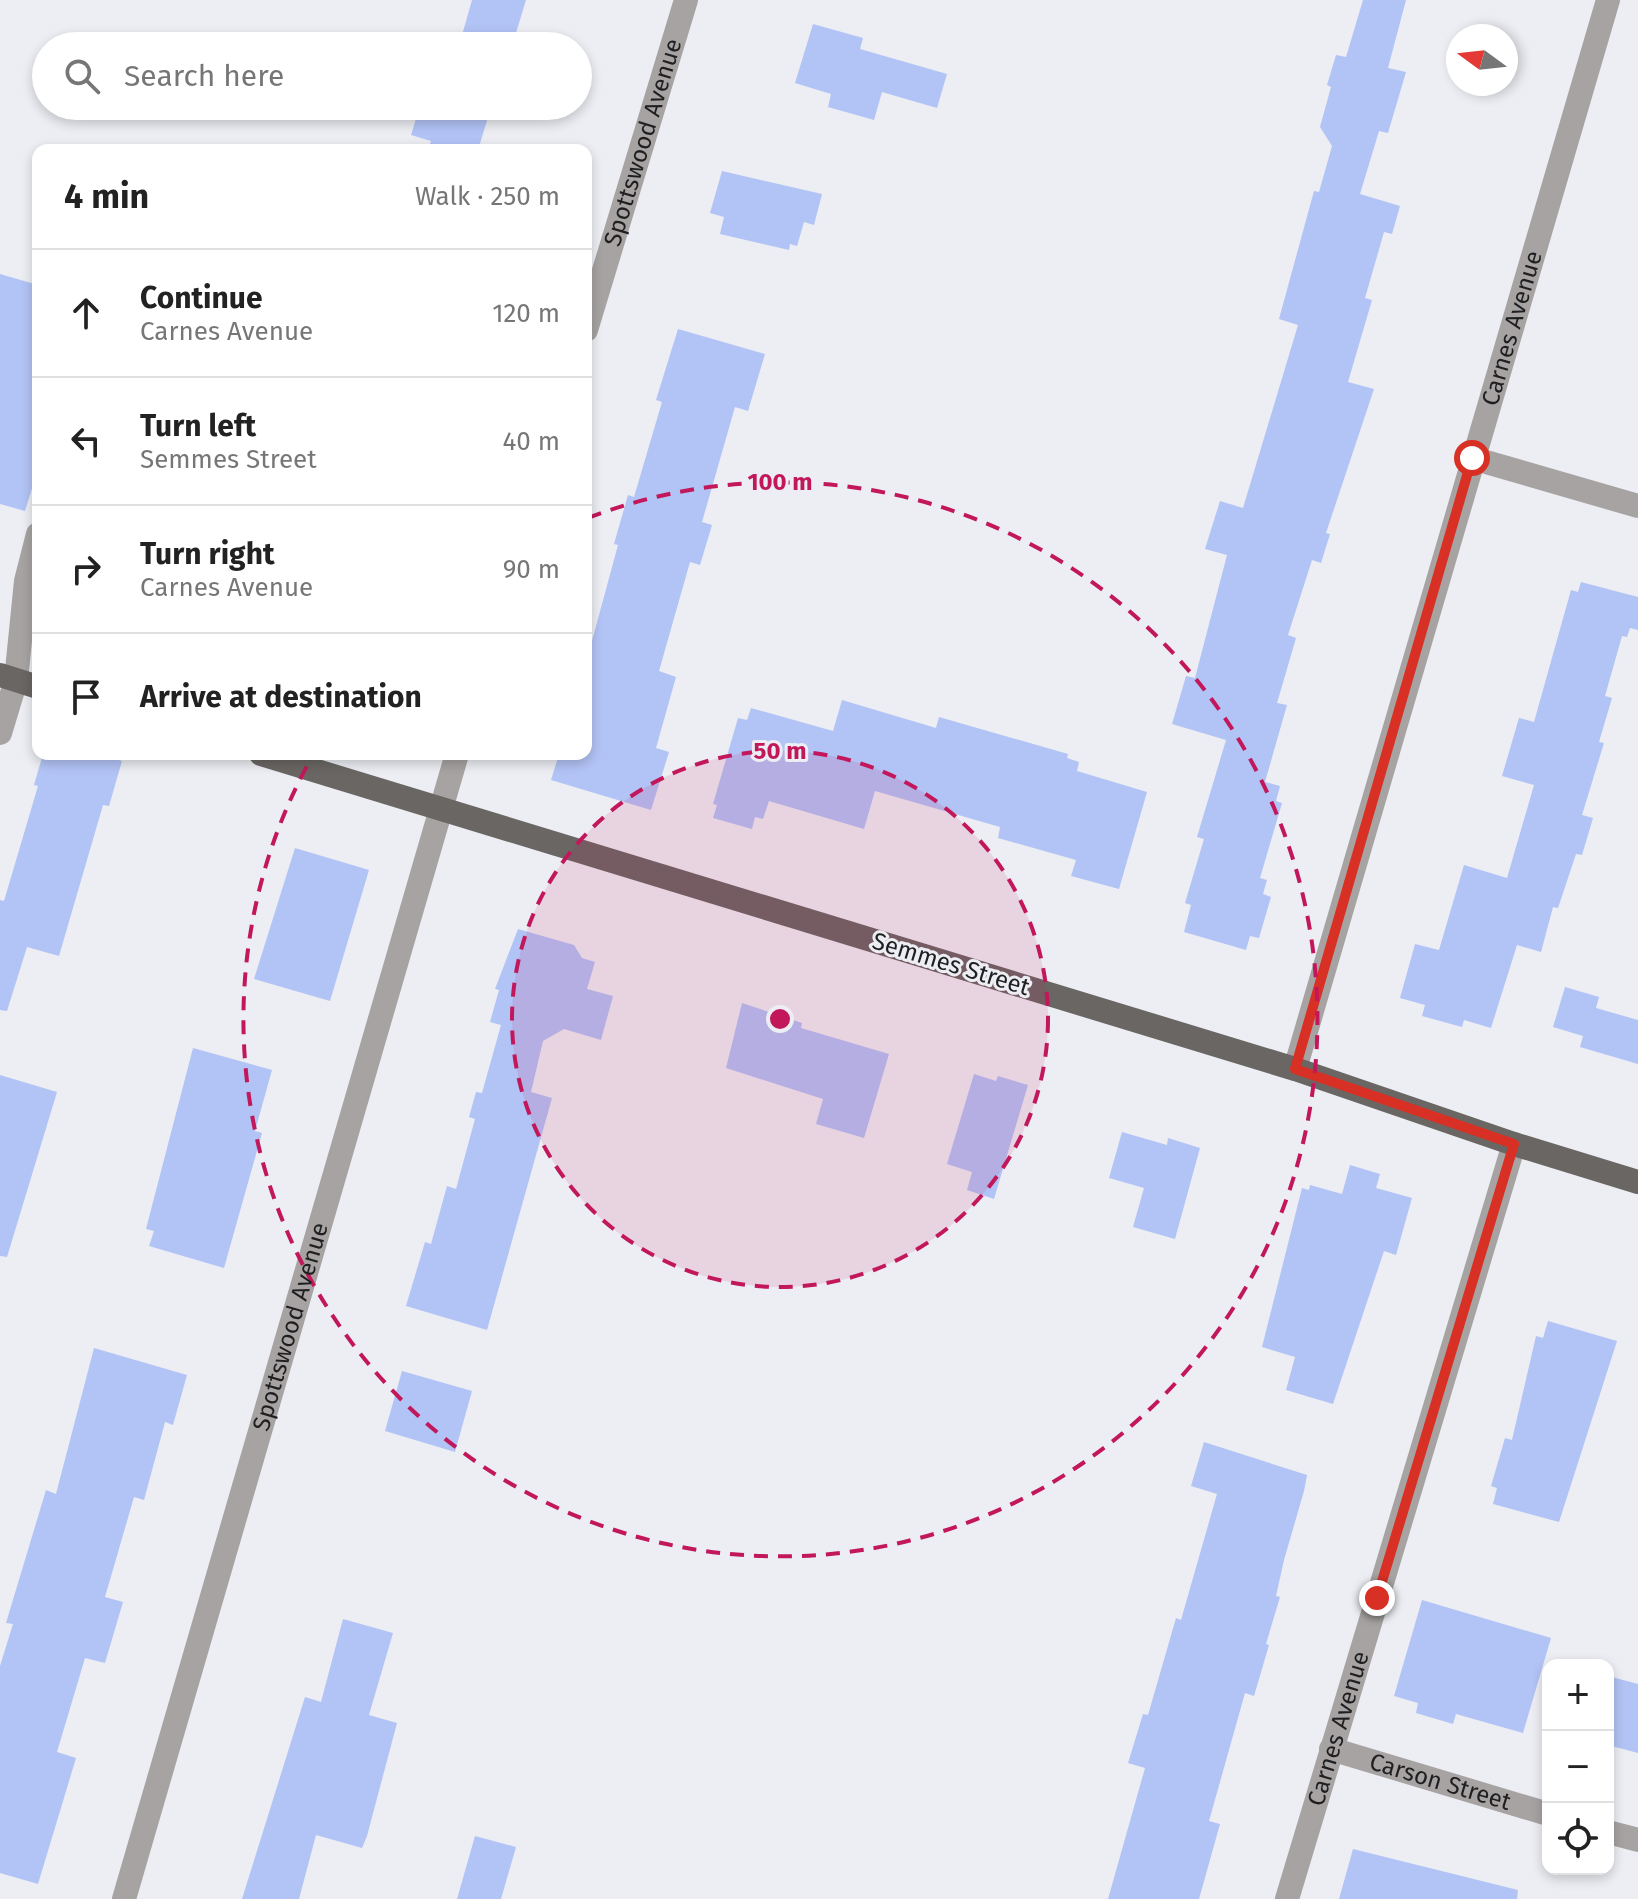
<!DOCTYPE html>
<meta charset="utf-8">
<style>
:root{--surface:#fff;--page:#f2f2f2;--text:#222;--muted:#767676;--line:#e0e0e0}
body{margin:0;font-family:"Fira Sans",sans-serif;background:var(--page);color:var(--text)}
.controls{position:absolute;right:24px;bottom:24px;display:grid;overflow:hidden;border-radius:16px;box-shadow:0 4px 12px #0003}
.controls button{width:72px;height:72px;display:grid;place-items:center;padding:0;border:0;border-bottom:2px solid var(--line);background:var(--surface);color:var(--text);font:40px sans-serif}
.compass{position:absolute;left:1446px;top:24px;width:72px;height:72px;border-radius:50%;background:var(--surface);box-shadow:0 4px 12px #0003;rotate:285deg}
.stop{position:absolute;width:24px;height:24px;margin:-18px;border:6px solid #d93025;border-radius:50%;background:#fff}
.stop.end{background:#d93025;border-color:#fff;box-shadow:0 2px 8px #0008}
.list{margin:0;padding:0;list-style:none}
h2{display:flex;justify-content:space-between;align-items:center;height:104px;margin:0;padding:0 32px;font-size:34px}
h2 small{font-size:26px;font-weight:400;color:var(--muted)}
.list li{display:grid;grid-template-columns:52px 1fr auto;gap:24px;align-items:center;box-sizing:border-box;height:128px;padding:0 32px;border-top:2px solid var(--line)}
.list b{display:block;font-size:30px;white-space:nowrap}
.list p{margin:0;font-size:26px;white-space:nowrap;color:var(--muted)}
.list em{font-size:26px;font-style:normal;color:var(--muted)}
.icon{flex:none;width:44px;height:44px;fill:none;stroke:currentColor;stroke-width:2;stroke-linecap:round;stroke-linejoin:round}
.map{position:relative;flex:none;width:1638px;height:1899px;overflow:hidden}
.search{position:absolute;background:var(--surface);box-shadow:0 4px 12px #0003;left:32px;top:32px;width:560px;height:88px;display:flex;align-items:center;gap:20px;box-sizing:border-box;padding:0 28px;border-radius:44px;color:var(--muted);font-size:30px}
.panel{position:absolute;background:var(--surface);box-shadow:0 4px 12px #0003;left:32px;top:144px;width:560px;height:616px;border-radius:16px}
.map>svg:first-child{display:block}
</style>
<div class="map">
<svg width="1638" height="1899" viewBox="0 0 1638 1899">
<rect width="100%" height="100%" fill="#eceef3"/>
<path fill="#b2c3f5" d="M472,0H526L512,46H459Z
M1363,0H1406L1388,68L1406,72L1388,133L1379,131L1360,194L1400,206L1392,234L1384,232L1365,298L1372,300L1348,382L1374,389L1326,533L1330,534L1321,563L1312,560L1288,635L1296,638L1277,703L1287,705L1265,782L1280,786L1276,801L1282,803L1260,878L1267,880L1263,894L1271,897L1259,938L1250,936L1246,950L1184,932L1191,905L1185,903L1204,839L1197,837L1226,740L1172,724L1186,676L1195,678L1227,555L1205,549L1220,501L1243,508L1298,325L1279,319L1314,191L1319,192L1332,146L1320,127L1331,87L1327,85L1336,55L1346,57Z
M813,24L863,38L860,49L947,74L937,108L882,92L874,120L828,107L831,94L795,83Z
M442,106L488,117L478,150H428L431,141L411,135L419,109L439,115Z
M722,171L822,194L814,225L804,222L797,246L790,244L789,250L720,234L724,217L710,213Z
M0,274L38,285V469L25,511L0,504Z
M678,329L765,354L748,411L735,407L702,522L712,525L700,565L690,562L659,671L676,677L656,748L669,752L651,810L551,780L559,754H586V663L618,545L614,544L628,495L634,497L662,402L656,400Z
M1581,582L1638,597V630L1630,628L1627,637L1622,636L1605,696L1612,698L1599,742L1604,743L1582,815L1593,818L1582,855L1576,854L1558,908L1553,907L1541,952L1517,945L1491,1028L1464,1020L1462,1027L1422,1016L1425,1005L1400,998L1415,944L1439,950L1464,865L1507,878L1534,785L1502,776L1519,718L1534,722L1571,590L1578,592Z
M842,700L936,728L939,717L1068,754L1067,758L1079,762L1077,771L1147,792L1119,889L1071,876L1076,860L998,838L1000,827L875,791L864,829L769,801L763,819L755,817L752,829L713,818L717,805L713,804L738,718L747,720L751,708L833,731Z
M43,754H97L122,761L109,806L103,805L59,956L27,947L7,1011L0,1010V900L4,901L38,786L34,785Z
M295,848L369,870L330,1001L254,979Z
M518,929L574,945L582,958L595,962L587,989L613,996L601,1040L564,1029L543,1041L531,1092L552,1098L487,1330L406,1306L425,1242L431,1244L447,1186L456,1189L475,1119L469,1117L476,1092L482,1093L501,1025L490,1022L499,990L495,989Z
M1565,987L1599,997L1596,1008L1638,1020V1064L1580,1047L1583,1036L1553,1027Z
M742,1003L802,1023L801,1028L889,1054L864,1138L816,1124L823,1099L726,1068Z
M193,1048L272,1070L255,1131L262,1133L224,1268L149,1246L154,1231L146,1229Z
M974,1074L996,1081L998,1076L1028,1085L994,1199L967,1190L972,1172L947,1164Z
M0,1075L57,1092L7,1257L0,1256Z
M1122,1132L1167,1145L1168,1138L1200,1148L1175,1239L1133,1227L1144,1188L1109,1178Z
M1350,1165L1380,1174L1376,1188L1412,1198L1396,1255L1384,1251L1333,1404L1286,1390L1295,1357L1262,1347L1302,1188L1309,1190L1310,1185L1342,1194Z
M1548,1321L1617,1341L1559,1522L1493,1504L1497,1488L1491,1486L1505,1438L1512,1440L1536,1336L1543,1338Z
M94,1348L187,1375L173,1425L165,1422L144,1500L134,1497L105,1597L123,1602L105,1663L85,1658L57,1752L76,1758L38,1884L0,1873V1666L13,1624L6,1623L46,1490L56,1494Z
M402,1371L472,1391L455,1452L385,1431Z
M1204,1442L1307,1475L1304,1491L1284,1560L1276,1596L1280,1597L1266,1644L1269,1645L1254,1696L1245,1693L1209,1821L1220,1824L1199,1899H1108L1145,1768L1128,1763L1143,1714L1148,1715L1176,1618L1181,1620L1217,1494L1191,1486Z
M1422,1600L1551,1638L1523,1733L1456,1714L1453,1724L1416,1713L1418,1703L1394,1696Z
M343,1619L393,1633L369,1715L397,1723L367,1836L362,1848L316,1835L299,1899H242L305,1697L321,1702Z
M1608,1676L1638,1684V1753L1608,1745Z
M475,1836L516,1847L501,1899H457Z
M1353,1849L1518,1890L1517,1899H1339Z"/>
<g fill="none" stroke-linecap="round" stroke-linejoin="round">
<g stroke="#a6a3a2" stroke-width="24">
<path id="s1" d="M586,330L686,0"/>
<path d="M1472,458L1638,506"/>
<path d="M0,733L16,680L26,581L38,534"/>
<path id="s2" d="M1295,1069L1608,0"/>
<path id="s3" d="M1331,1749L1548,1814"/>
<path d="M1608,1832L1638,1840"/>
<path id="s4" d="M124,1899L457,754"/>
<path id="s5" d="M1287,1899L1514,1144"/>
</g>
<path stroke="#6a6664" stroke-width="24" d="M0,675L38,687
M261,754L1295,1069L1514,1144L1638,1182"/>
</g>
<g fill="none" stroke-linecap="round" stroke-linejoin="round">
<path stroke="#d93025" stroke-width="10" d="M1377,1598L1514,1144L1295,1069L1472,458"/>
</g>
<circle cx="780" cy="1019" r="268" fill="#c2185b" fill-opacity=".12"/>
<g fill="none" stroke="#c2185b" stroke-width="4" stroke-dasharray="14 10">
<circle cx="780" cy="1019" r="268"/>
<path d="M588 518A537 537 0 1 1 313 755"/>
</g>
<g text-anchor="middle" stroke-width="6" stroke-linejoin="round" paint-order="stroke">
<g font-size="24" fill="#1f1f21" stroke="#eceef3">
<text dy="8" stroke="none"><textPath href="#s1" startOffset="196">Spottswood Avenue</textPath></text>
<text dy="8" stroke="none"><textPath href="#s2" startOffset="772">Carnes Avenue</textPath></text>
<text transform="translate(951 964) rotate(17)" y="8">Semmes Street</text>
<text dy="8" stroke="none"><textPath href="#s4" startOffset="596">Spottswood Avenue</textPath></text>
<text dy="8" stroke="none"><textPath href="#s5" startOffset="178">Carnes Avenue</textPath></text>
<text dy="8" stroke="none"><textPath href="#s3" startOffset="114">Carson Street</textPath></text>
</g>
</g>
<circle cx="780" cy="1019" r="12" fill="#c2185b" stroke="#eceef3" stroke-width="4"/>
<g font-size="24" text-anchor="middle" font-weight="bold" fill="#c2185b" stroke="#eceef3" stroke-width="6" stroke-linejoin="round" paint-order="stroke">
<text x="780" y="490">100 m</text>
<text x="780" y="759">50 m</text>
</g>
</svg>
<div class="controls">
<button>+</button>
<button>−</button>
<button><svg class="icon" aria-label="locate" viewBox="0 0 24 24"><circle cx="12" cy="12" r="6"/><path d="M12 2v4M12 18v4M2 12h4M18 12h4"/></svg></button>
</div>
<svg class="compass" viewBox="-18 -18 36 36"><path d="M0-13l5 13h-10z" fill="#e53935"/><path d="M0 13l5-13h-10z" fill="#767676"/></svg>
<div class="stop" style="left:1472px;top:458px"></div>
<div class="stop end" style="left:1377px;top:1598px"></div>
<div class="search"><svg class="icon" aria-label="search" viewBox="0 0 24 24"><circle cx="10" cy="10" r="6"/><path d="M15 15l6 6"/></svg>Search here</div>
<section class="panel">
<h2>4 min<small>Walk · 250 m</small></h2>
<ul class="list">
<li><svg class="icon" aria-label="ahead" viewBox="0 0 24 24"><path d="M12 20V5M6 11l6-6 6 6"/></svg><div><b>Continue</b><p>Carnes Avenue</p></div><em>120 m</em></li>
<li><svg class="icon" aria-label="left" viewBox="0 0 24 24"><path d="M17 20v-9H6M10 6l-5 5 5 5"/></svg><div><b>Turn left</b><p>Semmes Street</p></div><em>40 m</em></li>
<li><svg class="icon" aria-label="right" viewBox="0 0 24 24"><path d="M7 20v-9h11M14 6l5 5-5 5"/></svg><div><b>Turn right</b><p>Carnes Avenue</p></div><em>90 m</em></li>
<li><svg class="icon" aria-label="arrive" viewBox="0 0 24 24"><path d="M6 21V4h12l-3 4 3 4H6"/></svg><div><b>Arrive at destination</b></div></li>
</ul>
</section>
</div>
